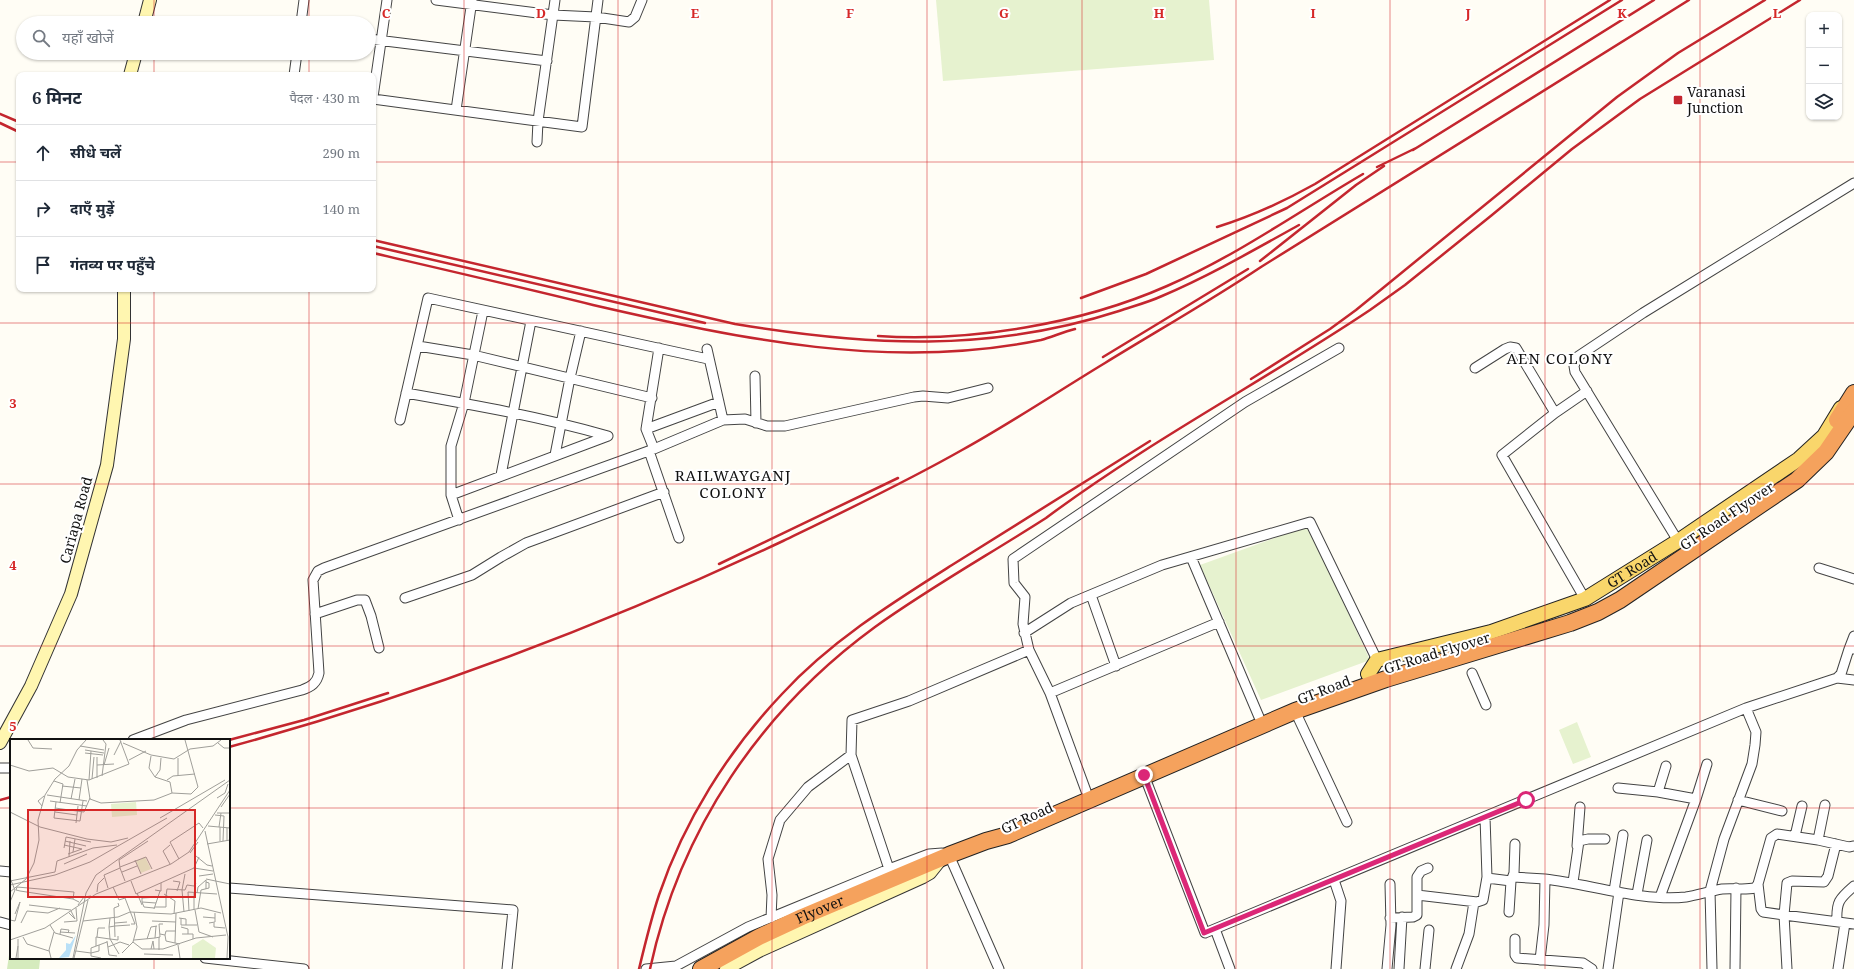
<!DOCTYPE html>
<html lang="hi">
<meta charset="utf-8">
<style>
:root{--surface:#fff;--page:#f6f6f7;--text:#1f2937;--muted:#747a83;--line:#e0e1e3}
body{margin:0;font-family:"Noto Serif","Noto Sans Devanagari",serif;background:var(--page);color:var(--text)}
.controls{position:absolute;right:12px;top:12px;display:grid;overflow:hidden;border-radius:8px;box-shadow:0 1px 3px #0004}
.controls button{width:36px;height:36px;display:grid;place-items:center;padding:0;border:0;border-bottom:1px solid var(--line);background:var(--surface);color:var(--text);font:20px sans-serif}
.stop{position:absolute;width:12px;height:12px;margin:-9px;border:3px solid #db2777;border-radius:50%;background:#fff}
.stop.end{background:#db2777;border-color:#fff;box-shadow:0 1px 4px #0008}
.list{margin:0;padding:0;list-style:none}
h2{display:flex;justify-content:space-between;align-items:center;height:52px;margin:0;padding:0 16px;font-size:17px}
h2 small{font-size:13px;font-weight:400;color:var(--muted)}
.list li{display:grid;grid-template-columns:26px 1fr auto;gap:12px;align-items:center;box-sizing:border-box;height:56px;padding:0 16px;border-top:1px solid var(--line)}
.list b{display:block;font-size:15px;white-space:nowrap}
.list em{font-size:13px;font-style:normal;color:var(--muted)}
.icon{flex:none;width:22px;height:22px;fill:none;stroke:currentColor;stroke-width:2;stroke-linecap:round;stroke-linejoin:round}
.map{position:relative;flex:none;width:1854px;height:969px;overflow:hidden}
.search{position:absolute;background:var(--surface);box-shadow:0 1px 3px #0004;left:16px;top:16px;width:360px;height:44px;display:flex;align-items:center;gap:10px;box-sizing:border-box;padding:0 14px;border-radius:22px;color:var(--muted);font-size:15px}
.panel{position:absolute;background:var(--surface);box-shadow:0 1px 3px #0004;left:16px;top:72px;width:360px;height:220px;border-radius:8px}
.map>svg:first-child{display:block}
</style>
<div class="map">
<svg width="1854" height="969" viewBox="0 0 1854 969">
<rect width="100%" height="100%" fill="#fffdf5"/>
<path fill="#d5ebbd" d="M9,955H11V958L40,960L39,969H7Z"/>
<path fill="#e6f2cf" d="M936,0H1209L1214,60L943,81Z
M1308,526L1370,660L1261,700L1200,565Z
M1577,722L1591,757L1573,764L1559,730Z"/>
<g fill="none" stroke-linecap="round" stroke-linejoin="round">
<defs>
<path id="street" d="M436,0L553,15L596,17L629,22L635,17L642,0
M301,23L304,0
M369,39L547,61
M294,75L297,53
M373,97L387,0
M373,99L582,127L598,0
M456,110L472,0
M537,142L538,121L555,0
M418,346L473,355L652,398
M707,349L723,420
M1475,368L1505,349L1510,347L1516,348L1555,413
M755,376L756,423
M406,393C474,405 542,417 608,436
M400,420L428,298L708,359
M646,429L719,402
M654,449L646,429L659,348
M649,451L679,538
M555,455L570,378L581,331
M501,475L531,321
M451,495L608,436
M459,520L451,495V446L464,403L483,311
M1678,541L1575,372L1574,366L1577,357L1643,313L1854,183
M1191,557L1259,717
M1819,568L1854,579
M1091,595L1116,666
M405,598L472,575L501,557L526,543L664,492
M1585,599L1502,455L1555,413L1587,391
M315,614L357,600H365L371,616L379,648
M1024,633L1071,603L1162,565L1310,522L1377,660
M1849,649L1854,636
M1029,650L1023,624L1025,597L1014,583L1013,559L1245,402L1339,348
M1472,673L1486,705
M1837,678L1854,680
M1050,693L1219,622
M1295,711L1347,822
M133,740L186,720L302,690C311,687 317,683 319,673L313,580L318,571L324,568L654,449L723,420L745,419L767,426H785L914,397L923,396L948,398L988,388
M0,768H11
M1144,775L1205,933L1746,708L1837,678L1841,674L1849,649H1854
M1618,788L1658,792L1696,799L1660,897
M1658,792L1666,766
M1696,799L1707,764
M1738,800L1782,811
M1795,836L1802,806
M1818,840L1825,805
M1577,846L1580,807
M889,869L851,755L852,720L909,701L1029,650L1050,693L1086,791
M0,871L11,872
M1513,877L1545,879
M1487,878L1511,881L1514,873L1515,844
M1334,880L1341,901L1336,969
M1573,882L1579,841L1588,839H1605
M1758,884L1761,909L1763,912L1784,915L1787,883L1792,881L1824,882L1828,876L1836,844
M229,888L513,910L507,969
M1614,891L1623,835
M1637,894L1647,840
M1417,895L1477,902L1483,900L1487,877L1485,817
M1509,912L1511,881
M771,918L772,895L768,859L780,820L808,787L851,755
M1390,918L1413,917L1417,915V877L1421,871L1428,868
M0,922L11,925
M1837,922C1836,902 1839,899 1854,886
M1215,929L1230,969
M1515,939V955L1517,958L1583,963L1592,969
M205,958L304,969
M1540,960L1544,925L1545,879C1589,884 1643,902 1686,897C1698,895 1710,891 1722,889C1733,888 1745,890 1755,888L1758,884L1771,838L1777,834L1818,840L1849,847L1854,846
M646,969L676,966L748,927L889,869L929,854L942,853L949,855L999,969
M1387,969L1391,925L1390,884
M1399,969L1402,917
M1425,969L1429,930
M1456,969L1469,934L1474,902
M1608,969L1619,892
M1712,969L1710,891L1724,839L1752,764L1755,745L1756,732L1746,708
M1735,969L1736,888
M1787,969L1784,915L1854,924
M1838,969L1845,923"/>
<path id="secondary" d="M144,23L150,0
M130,75L136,53
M0,743L31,686L71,594L107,465L124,339V289
M726,969L759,951L923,877L930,873L942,858"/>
<g id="primary">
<path id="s1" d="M1368,674L1377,660L1491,632L1585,599L1678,541L1799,459L1824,436L1841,408"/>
</g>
<g id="highway">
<path d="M1837,420L1854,393"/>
<path id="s2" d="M701,969L759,937L802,917L949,855L986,841L1008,835L1295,711L1386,679L1570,623L1598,612L1620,600L1797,480L1826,452L1854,411"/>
</g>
</defs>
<use href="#street" stroke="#444" stroke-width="11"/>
<use href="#secondary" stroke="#333" stroke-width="14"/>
<use href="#primary" stroke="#222" stroke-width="16"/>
<use href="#highway" stroke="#222" stroke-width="18"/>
<use href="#street" stroke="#fff" stroke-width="9"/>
<use href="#secondary" stroke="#fff6b0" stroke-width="12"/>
<use href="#primary" stroke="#f9d66b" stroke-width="14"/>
<use href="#highway" stroke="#f5a25d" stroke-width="16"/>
<path stroke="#c4262e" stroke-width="2.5" d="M0,114L19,122
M0,123L19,132
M1413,150L1654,0
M1377,167L1416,148
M1217,227C1252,216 1283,202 1315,184L1610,0
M373,240L735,324C868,346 989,353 1119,311C1134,306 1149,302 1162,296C1209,276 1254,250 1299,225
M373,246L705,323
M373,253C446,270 520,287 593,305C741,339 889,371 1041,340C1052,337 1063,332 1075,329
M1260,261L1356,185L1384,166
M1081,298L1146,274L1287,208L1622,0
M878,336C971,342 1081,324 1167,286C1236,256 1298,212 1363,174
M1103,357L1248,269
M1251,379L1330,329L1356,310L1617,97L1678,53L1765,0
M719,564L898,478
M229,740L304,720L388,693
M229,747C420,695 604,625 783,541C843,512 904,483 962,450C1011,423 1057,392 1105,363C1157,331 1210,301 1261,267L1689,0
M0,800L11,797
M639,969C645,944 651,919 659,895C684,821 728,751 782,694C831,641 892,603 952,565C1018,523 1084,482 1150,441
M650,969C680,830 760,711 875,627C929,588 990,554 1046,518C1149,441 1264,381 1370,310L1405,285L1492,215L1572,149L1640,99L1800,0"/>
</g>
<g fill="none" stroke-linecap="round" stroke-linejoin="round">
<path stroke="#db2777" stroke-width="5" d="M1144,775L1204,933L1526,800"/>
</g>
<path fill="none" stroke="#d62828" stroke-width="1" stroke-opacity="0.55" d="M154,0V23M309,0V23M464,0V969M618,0V969M772,0V969M927,0V969M1082,0V969M1236,0V969M1390,0V969M1545,0V969M1700,0V969M154,53V75M309,53V75M0,162H19M373,162H1854M154,289V740M309,289V969M0,323H1854M0,484H1854M0,646H1854M0,808H11M229,808H1854M154,958V969"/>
<rect fill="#c4262e" stroke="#fff" stroke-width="1.5" x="1673" y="95" width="10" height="10" rx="2"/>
<g text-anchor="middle" stroke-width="4" stroke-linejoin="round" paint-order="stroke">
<g font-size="14" fill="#111" stroke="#fff" text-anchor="start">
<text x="1687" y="97">Varanasi<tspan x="1687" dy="16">Junction</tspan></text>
</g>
<g font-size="14" fill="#111" stroke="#fff">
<text transform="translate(1727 516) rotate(-34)" y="5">GT Road Flyover</text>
<text transform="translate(76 520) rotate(-75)" y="5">Cariapa Road</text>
<text dy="5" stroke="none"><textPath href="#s1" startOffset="289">GT Road</textPath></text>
<text transform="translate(1437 653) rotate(-17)" y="5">GT Road Flyover</text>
<text transform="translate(1324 690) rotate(-21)" y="5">GT Road</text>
<text transform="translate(1027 818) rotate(-25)" y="5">GT Road</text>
<text dy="5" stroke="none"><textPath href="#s2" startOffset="133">Flyover</textPath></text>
</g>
<g font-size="15" letter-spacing="1" fill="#111" stroke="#fff">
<text x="1560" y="364">AEN COLONY</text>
<text x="733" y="481">RAILWAYGANJ<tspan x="733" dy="17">COLONY</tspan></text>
</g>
</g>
<g transform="translate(10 739)">
<rect width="220" height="220" fill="#fffdf5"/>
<path d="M126,63L127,76L102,78L101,65ZM135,118L141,130L131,134L126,122ZM193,200L206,209L205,219H182V207Z" fill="#e6f2cf"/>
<path d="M66,196L59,218L49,219L56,211V204L60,205Z" fill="#b9e0f7"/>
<path fill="none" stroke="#a09f9a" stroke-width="1" d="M18,1L23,9L42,10M113,4L141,16L164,20L180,10L203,7L211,1M208,4L214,9H220M70,7L94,11M75,11L94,14M75,14L93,16M104,16L111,2M141,17L139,29L145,38M151,19L150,31L145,38L160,43L162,54M168,19V37M119,21L136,12M0,26L19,32L43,29L58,38L79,41L119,25L110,1M87,26L104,25M94,26L99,9M92,37L96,5L93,1M87,39V18M82,40L84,18M77,41L80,60L91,64L144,61L162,54L181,55L188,48L175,1M79,41L81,12M157,41L163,37L185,35M44,42L53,45L50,64M52,47L71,49M37,56L77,62M207,59L215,54L218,45M61,60L65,40M69,61L72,40M40,62L77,67M46,63L44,79L70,82L73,62M32,67L28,62L34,57M211,68L220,55M45,69L74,73L80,59M0,73L30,88L77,100L101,103L118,99M45,73L67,76M207,74H220M205,76L214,77L213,102M150,79L215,41M66,84L68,67M198,87L220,89M209,88L211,74M210,88V102M217,89V102M195,92L218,198L217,219M55,102L76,107M197,105L220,101M54,106L72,110M54,109L56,98L81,103M63,113L65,100M180,114L188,103M58,115L72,110M186,117L197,126L202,127M59,118L60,102M169,120L160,103L189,84L193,89M125,121L131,135M54,125L77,115M160,125L153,112L160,106M110,128L136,118L142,130M110,129L109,121L138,102M184,129L189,118M112,133L127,127M189,137L203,135M0,139L5,151L0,163M196,140L220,145M0,142L45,133L47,122L83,109L107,106M121,142L126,155L184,129L203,132M163,142L170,143L167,152M0,146L45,136L80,123L157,79M7,148L6,151L10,152L63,160L69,163M7,148L64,153L63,160M103,148L109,161L115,159L125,185H121M98,149L94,136L110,129L115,142M145,151L151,152V144M0,153L16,140L24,124L29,101L28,81L35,56L45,40L59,27L67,11L76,1M87,153L88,145L94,139M127,154L132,166M184,154V171M187,154L188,148L196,141V150M154,155L165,162L164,175M156,157L157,150L175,151L177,146L184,147L186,144M132,163V159L149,158M19,166L61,171M68,166L74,158L81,157M145,168H156V159M144,169L134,168L132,163L146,164M144,170L150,152M188,170L191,151L199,149V144L196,143M185,171L189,193L203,198M179,172L178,153L207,155M174,173L172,151L175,135M59,174L65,180L61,172M166,174L165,204L170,205M193,178L205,179M100,179L99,188L105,187M169,179L176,180V186M171,179V186H187M0,181L5,182L10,163L5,175M73,182L78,161M142,182L166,183M54,183L67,182L66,169M11,184L17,172L38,174L50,169M105,184L117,183M199,184L205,183V174M204,184V188L215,189M40,186L45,194L63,199M105,187L120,186M146,187L145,199L150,198L149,185H153M99,188L100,200L108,201V197M171,188L178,190V195M50,193L65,194M50,195L51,190L59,191L58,194M150,195L155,196L156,202L165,204M172,195H183V200M155,196L156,192H166M13,198L17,205L39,212M87,198L88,189H95M105,198L104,169L109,167L108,164M149,198V211M8,200V219M137,200L141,188L147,187M0,201L35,189L86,155L161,125L179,113L220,51M124,201L145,199M97,202L99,216L107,217M123,203L132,210H153L186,199L216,196M168,206L170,219M86,207V198L100,200L109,215M98,208L110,203L119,206M141,210L143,202L144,210M66,212L81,214V209L97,203M81,214L89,212V206M81,214V217L91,219M112,214L123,203L127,188L124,173M134,215L163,216M6,219L8,207M41,219L39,211L44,193M63,219L76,154L86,136L220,41M64,219L73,182L108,178L120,173L161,175L191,169L211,174"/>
<path fill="#d62828" fill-opacity="0.15" stroke="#d62828" stroke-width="2" d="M18,71H185V158H18Z"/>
<rect width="220" height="220" fill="none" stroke="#111" stroke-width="2"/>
</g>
<g font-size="13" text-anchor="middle" font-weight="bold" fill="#d62828" stroke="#fff" stroke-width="4" stroke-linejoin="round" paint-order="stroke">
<text x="386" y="18">C</text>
<text x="541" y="18">D</text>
<text x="695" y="18">E</text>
<text x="850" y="18">F</text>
<text x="1004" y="18">G</text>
<text x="1159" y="18">H</text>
<text x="1313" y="18">I</text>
<text x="1468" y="18">J</text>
<text x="1622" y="18">K</text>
<text x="1777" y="18">L</text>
<text x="13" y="408">3</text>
<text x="13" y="570">4</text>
<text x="13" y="731">5</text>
</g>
</svg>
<div class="controls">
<button>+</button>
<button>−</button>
<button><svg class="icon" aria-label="layers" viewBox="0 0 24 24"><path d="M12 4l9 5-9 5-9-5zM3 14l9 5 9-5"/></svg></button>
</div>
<div class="stop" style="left:1526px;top:800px"></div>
<div class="stop end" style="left:1144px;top:775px"></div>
<div class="search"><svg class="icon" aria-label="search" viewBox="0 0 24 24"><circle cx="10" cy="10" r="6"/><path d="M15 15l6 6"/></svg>यहाँ खोजें</div>
<section class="panel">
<h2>6 मिनट<small>पैदल · 430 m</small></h2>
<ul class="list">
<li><svg class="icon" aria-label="ahead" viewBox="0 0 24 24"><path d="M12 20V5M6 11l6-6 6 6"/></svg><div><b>सीधे चलें</b></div><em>290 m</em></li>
<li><svg class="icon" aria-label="right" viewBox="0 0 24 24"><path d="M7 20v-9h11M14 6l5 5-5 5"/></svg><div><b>दाएँ मुड़ें</b></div><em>140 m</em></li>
<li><svg class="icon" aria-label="arrive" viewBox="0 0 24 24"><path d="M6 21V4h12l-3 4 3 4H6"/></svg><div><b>गंतव्य पर पहुँचे</b></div></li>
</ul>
</section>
</div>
